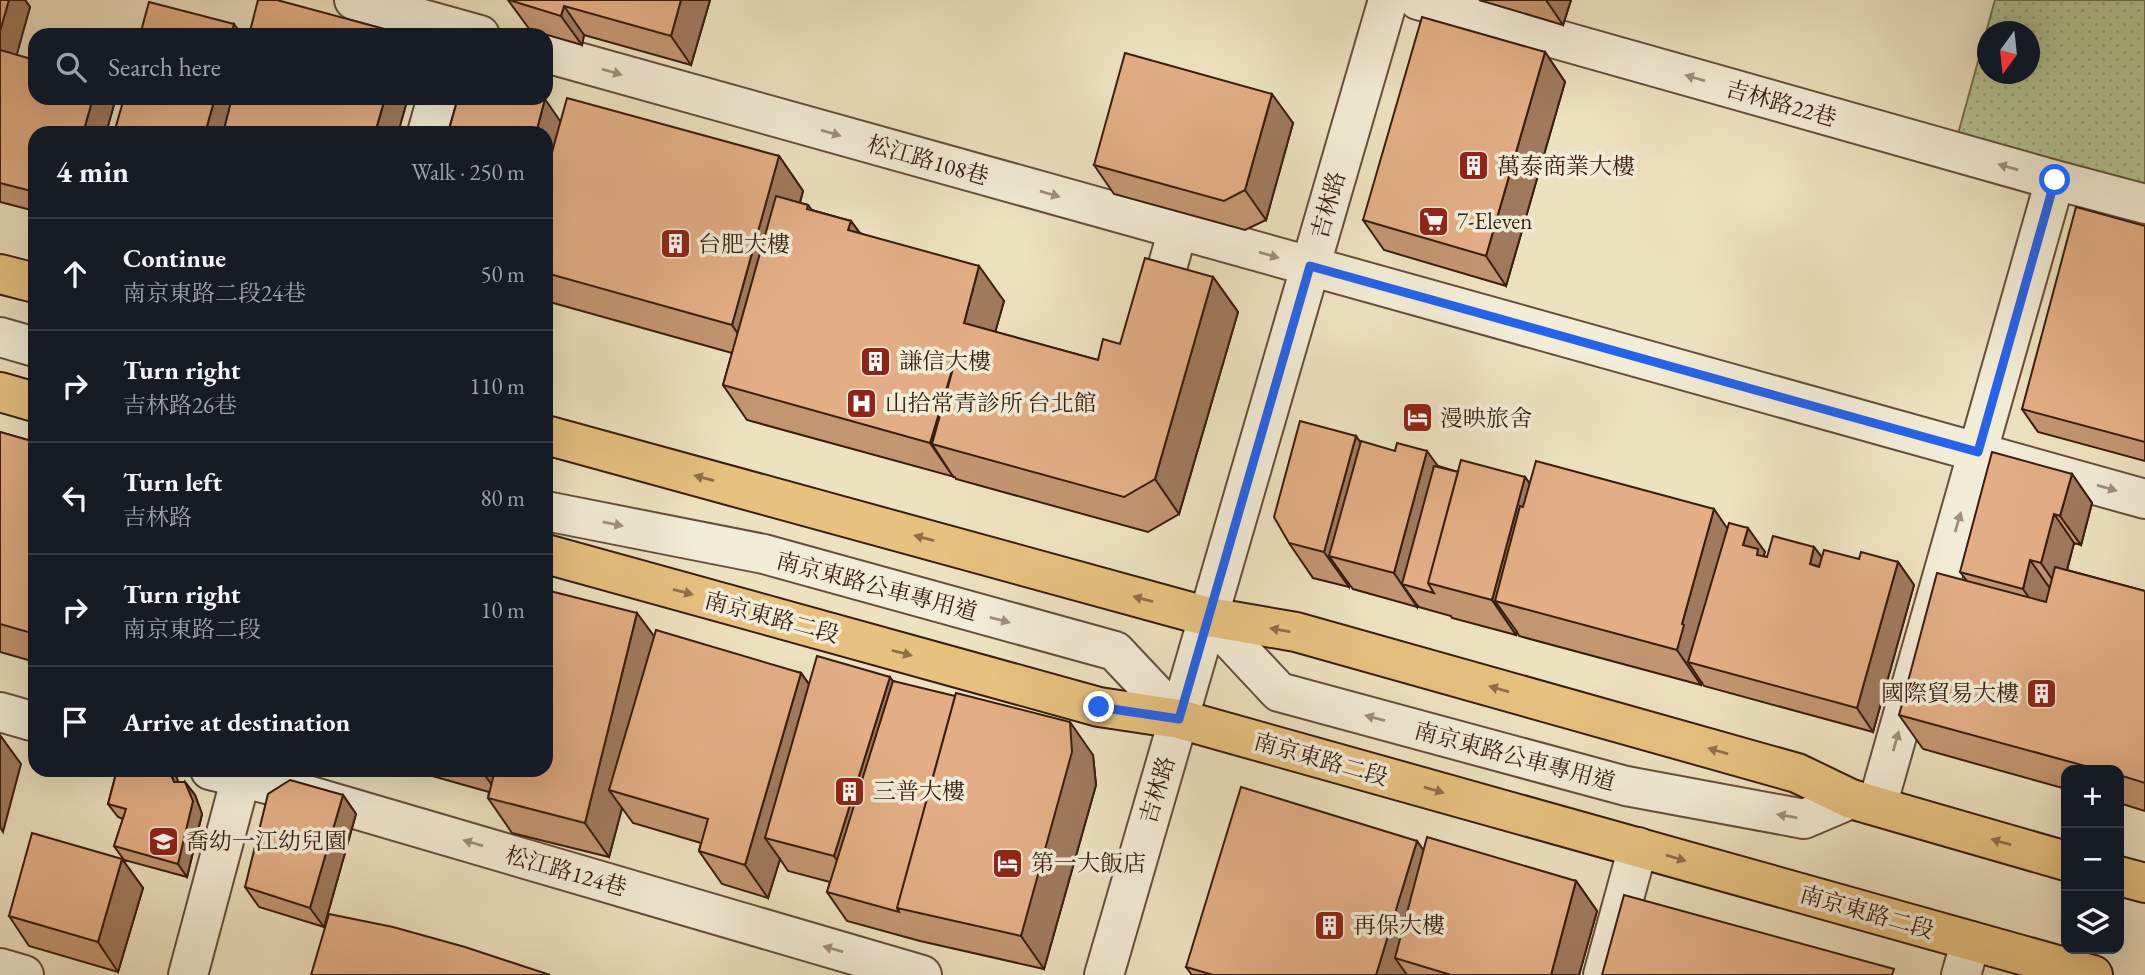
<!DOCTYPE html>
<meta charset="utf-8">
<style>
:root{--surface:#171b24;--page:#242831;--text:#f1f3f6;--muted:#9ea1a6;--line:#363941}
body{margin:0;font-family:"EB Garamond","Noto Serif TC",serif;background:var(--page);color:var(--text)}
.controls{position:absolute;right:21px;bottom:21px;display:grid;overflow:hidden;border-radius:14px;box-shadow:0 7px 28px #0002}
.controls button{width:63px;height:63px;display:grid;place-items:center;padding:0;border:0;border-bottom:2px solid var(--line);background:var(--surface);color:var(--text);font:35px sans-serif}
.compass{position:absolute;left:1977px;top:21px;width:63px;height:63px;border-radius:50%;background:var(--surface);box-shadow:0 7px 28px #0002;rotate:195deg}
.stop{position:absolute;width:21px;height:21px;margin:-16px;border:5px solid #2563eb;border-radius:50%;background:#fff}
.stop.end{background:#2563eb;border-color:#fff;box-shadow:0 2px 7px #0008}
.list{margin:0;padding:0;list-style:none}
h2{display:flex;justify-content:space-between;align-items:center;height:91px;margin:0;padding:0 28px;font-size:30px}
h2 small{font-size:23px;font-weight:400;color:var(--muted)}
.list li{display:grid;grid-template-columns:46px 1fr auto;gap:21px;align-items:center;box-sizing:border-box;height:112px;padding:0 28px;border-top:2px solid var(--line)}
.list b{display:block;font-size:26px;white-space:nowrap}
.list p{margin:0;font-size:23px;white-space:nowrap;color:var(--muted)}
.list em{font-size:23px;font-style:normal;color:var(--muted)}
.icon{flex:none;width:38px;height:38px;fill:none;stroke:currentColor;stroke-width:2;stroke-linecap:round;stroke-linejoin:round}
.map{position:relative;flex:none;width:2145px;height:975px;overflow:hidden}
.search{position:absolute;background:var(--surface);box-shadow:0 7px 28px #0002;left:28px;top:28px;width:525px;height:77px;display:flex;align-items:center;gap:18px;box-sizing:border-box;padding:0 24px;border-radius:21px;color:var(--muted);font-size:26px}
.panel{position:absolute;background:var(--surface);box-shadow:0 7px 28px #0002;left:28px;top:126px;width:525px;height:651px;border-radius:21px}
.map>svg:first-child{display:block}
</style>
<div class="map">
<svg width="2145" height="975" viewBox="0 0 2145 975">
<defs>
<pattern id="park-dots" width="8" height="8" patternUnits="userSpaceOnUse" patternTransform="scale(1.75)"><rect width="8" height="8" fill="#b5c495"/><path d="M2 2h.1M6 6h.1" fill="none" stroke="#9ca87f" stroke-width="1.8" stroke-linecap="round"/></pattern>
</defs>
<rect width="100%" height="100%" fill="#ede2c0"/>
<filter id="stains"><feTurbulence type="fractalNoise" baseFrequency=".00286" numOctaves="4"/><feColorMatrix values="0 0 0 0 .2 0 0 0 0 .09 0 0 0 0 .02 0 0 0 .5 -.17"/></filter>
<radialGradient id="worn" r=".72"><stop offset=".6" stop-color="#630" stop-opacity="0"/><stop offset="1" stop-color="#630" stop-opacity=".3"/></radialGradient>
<path fill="url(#park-dots)" stroke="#777052" stroke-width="2" fill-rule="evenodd" d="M1995,0H2145V186L1958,134ZM1988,32H2030V74H1988Z"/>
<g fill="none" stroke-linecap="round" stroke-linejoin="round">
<defs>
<path id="minor" d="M354,0L480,35
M1418,0L2055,180L2145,204
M546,53L2145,499
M427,133L437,98
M1154,315L1178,229
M0,337L35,347
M546,511L764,554L1115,651L1179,719
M1209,617L1279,692L1626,786L1804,819L1851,799
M0,712L35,722
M210,770L283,788L922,975
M1877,806L2055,180
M0,968L24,975
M188,975L243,770
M1104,975L1388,0
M1603,975L1638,847
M1961,975L1971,941"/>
<path id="major" d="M0,274L35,283
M0,392L35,402
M546,435L1209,617L1296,632L1797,773L1851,799L2066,861
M546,554L1099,707L1179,719L2093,975
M2119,876L2145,883"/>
</defs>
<use href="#minor" stroke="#664e3a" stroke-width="42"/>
<use href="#major" stroke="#391d0e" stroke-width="42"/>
<use href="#minor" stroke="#f3ecd6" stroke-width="38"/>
<use href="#major" stroke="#e6c180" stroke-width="38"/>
</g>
<path fill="#c39672" stroke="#391d0e" stroke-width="2" d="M0,0H25L30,7L16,54L35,98H113L115,101L106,133H35V211L0,202Z
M508,0H710L691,65L584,35L582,45L530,30Z
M1479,0H1571L1563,25Z
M1545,52L1565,82L1506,286L1384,250L1363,220Z
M561,122L779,156L803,191L800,203L808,205L812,210L851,221L860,233L1004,301L995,332L1098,360L1213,277L1238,312L1179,514L1148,532L956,479L955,477L747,420L723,385L732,353L546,301V133Z
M1293,123L1266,220L1245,230L1114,194L1094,165Z
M2145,226V461L2038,432L2022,409Z
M0,432L35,442V662L0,652Z
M1356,436L1360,442L1458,472L1525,477L1530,484L1727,528L1765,552L1763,556L1767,557L1814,547L1822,557L1898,562L1914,585L1873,732L1704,686L1702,683L1701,685L1519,636L1517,632L1516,635L1452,618L1451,616L1419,607L1417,605V607L1353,589L1349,584V587L1313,578L1289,543Z
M2072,474L2092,503L2081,545L2074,543L2067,570L2145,591V811L2119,803V770H2066V789L1923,749L1899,715L1967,581L1960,572Z
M654,637L801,673L809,684L893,681L1093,755L1096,785L1044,969L920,941L847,921L827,892L830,882L788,871L780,859L768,898L722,884L699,851L701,843L633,823L622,808L609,857L512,833L488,798L489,792L411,770H546Z
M117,770H172L178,782H185L195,795L202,814L187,877L124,860L114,846L123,819L118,817L108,804Z
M343,795L356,814L324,927L259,907L245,887Z
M1417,841L1423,850L1576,881L1597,911L1579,975H1192L1186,967Z
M122,859L143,888L118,972L29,946L9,916Z"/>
<path fill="#9f7a5d" stroke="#391d0e" stroke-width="2" d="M9,0H25L30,7L12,72L0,56V31Z
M681,0H710L691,65L671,36Z
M1546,0H1571L1563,25Z
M564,6L584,35L582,45L561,16Z
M234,24L242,35H231Z
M1545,52L1565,82L1506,286L1486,256Z
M1272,94L1293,123L1266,220L1245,190Z
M93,98H113L115,101L106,133H83Z
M215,98H243L234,133H205Z
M385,98H408L398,133H375Z
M545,99L569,134L546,264V133H536Z
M779,156L803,191L756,360L732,325Z
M851,221L875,255L848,230Z
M979,266L1004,301L988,358L964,323Z
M1213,277L1238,312L1179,514L1155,479Z
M957,354L932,444L954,478L930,443Z
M1356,436L1380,471L1329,556L1349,584V587L1324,552Z
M1427,451L1451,484L1402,584L1417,605V607L1394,573Z
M2072,474L2092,503L2081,545L2060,516Z
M1525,477L1550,512L1495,601L1517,632L1516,635L1492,600Z
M1714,509L1738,544L1688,662L1702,683L1701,685L1677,650L1682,624Z
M2054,514L2074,543L2061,592L2041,563Z
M1748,528L1765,552L1763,557L1775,573L1743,545Z
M1814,547L1831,570L1810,564Z
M2030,560L2051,590L2043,618L2023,589Z
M1898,562L1914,585L1873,732L1857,708Z
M637,613L662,647L609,790L622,808L609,857L585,823Z
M801,673L824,706L765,838L780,859L768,898L745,865Z
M890,677L914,710L858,889L834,856Z
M1070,722L1093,755L1096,785L1044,969L1021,936Z
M0,735L21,764L3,832L0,827Z
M169,770H172L177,778L183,796L174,782Z
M482,770H505L498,794L482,771Z
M185,782L195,795L202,814L187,877L178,864Z
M343,795L356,814L324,927L310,908Z
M1417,841L1441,875L1395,958L1407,975H1376Z
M122,859L143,888L118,972L98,942Z
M1576,881L1597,911L1579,975H1551Z"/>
<path fill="#e3ae85" stroke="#391d0e" stroke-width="2" d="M0,0H9L0,31Z
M258,0H277L403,34V35H249Z
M509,0H681L671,36L564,6L561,16Z
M149,2L234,24L231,35H140Z
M1422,17L1545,52L1486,256L1363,220Z
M0,50L35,60V98H93L83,133H35V192L0,183Z
M1125,53L1272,94L1245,190L1224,201L1094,165Z
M124,98H215L205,133H114Z
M232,98H385L375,133H223Z
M458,98H541L545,99L536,133H537H448Z
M567,98L779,156L732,325L546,273V174Z
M776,196L808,205L807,209L851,221L848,230L979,266L964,323L1098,360L1103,339L1120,344L1145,258L1213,277L1155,479L1124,497L932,444L957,354L930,443L723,385Z
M2076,207L2145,226V442L2022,409Z
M1300,421L1356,436L1324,552L1289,543L1274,517Z
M0,432L35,442V634L0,624Z
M1361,441L1395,451L1397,443L1427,451L1394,573L1329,556Z
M1992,452L2072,474L2060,516L2054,514L2041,563L2030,560L2023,589L1960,572Z
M1461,460L1525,477L1492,600L1428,583Z
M1536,461L1714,509L1682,624L1684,625L1677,650L1495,601L1520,506L1523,507Z
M1434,466L1458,472L1428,583L1434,593L1402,584Z
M1729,523L1748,528L1743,545L1758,549L1757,555L1767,557L1773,536L1814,547L1810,564L1819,567L1824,550L1859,559L1861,552L1898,562L1857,708L1688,662Z
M2055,567L2145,591V783L2119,775V770H2100L1899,715L1937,573L2046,602Z
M546,590L637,613L585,823L488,798L495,770H546Z
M656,630L801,673L745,865L699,851L708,819L609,790Z
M817,656L890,677L834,856L765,838Z
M893,681L955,696L897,908L899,912L827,892Z
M956,693L1070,722L1072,752L1021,936L897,908Z
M117,770H169L174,782H185L193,801L178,864L114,846L126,809L108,804Z
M290,780L343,795L310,908L245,887L268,794Z
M1241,787L1417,841L1376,975H1213L1186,967Z
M32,833L122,859L98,942L9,916Z
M1427,837L1576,881L1551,975H1451L1395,958Z
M1624,895L1894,969L1892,975H1602Z
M329,914L393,927L465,947L550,975H311Z"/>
<defs><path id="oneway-solid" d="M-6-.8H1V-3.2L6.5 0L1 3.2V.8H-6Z" transform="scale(1.75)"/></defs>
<g fill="#9f8f7c">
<use href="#oneway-solid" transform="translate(612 72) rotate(16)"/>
<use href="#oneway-solid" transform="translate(1695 78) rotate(-164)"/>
<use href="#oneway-solid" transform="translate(831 133) rotate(16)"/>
<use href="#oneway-solid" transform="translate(2008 167) rotate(-164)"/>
<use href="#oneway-solid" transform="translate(1050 194) rotate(16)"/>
<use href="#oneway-solid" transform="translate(1269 255) rotate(16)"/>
<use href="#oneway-solid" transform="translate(2107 488) rotate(16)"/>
<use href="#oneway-solid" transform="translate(1958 522) rotate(-74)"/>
<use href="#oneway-solid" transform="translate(613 524) rotate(11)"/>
<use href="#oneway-solid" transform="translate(1000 620) rotate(15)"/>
<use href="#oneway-solid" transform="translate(1375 718) rotate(-165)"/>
<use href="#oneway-solid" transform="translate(1896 741) rotate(-74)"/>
<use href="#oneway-solid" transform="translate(1787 816) rotate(-170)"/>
<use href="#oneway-solid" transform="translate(473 843) rotate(-164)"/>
<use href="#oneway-solid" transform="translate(833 949) rotate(-164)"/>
</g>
<g fill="#906f47">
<use href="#oneway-solid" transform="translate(704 478) rotate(-165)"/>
<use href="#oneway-solid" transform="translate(924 538) rotate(-165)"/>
<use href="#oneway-solid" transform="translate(683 592) rotate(15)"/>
<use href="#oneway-solid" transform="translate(1143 599) rotate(-165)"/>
<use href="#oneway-solid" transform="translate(1280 630) rotate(-170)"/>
<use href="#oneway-solid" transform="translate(902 653) rotate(15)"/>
<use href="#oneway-solid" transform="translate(1499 689) rotate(-164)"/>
<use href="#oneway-solid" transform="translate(1718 751) rotate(-164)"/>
<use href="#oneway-solid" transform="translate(1434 790) rotate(16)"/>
<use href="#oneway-solid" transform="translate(2001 842) rotate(-164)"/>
<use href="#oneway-solid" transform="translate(1676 858) rotate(16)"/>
</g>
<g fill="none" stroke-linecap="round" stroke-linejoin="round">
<path stroke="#2563eb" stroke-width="9" d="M1099,707L1179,719L1310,266L1978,452L2055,180"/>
</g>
<defs>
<symbol id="building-square" viewBox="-11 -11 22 22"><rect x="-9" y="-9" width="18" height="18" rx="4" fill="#8f2418" stroke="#f3ecd6"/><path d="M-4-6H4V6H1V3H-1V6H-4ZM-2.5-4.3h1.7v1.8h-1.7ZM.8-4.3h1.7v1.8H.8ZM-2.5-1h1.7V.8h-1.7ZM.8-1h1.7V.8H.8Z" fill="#fff"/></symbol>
<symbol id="supermarket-square" viewBox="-11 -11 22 22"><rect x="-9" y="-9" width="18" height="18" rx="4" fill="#8f2418" stroke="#f3ecd6"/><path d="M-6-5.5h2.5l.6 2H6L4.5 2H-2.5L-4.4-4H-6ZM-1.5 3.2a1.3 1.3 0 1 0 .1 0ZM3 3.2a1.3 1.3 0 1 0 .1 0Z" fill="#fff"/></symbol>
<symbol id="hospital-square" viewBox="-11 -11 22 22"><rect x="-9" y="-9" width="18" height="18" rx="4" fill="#8f2418" stroke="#f3ecd6"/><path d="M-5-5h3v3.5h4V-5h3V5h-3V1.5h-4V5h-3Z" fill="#fff"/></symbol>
<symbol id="hotel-square" viewBox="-11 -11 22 22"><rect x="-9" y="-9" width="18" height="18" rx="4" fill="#8f2418" stroke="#f3ecd6"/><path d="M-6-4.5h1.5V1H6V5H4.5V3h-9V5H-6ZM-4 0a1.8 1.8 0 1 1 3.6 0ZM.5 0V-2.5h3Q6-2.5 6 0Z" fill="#fff"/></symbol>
<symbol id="school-square" viewBox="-11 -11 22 22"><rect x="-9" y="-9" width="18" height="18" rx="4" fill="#8f2418" stroke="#f3ecd6"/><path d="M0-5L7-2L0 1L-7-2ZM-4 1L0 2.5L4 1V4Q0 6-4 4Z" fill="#fff"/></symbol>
</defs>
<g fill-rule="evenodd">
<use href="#building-square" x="1456" y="148" width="35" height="35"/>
<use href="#supermarket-square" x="1416" y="204" width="35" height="35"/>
<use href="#building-square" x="658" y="226" width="35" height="35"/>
<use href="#building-square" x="858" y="344" width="35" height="35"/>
<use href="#hospital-square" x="844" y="386" width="35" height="35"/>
<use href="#hotel-square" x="1400" y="400" width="35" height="35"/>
<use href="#building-square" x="2024" y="676" width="35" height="35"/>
<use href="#building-square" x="832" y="774" width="35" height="35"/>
<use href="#school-square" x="146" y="824" width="35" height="35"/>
<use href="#hotel-square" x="990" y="846" width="35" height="35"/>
<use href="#building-square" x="1312" y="908" width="35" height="35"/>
</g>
<g text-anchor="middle" stroke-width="7" stroke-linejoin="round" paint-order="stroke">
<g font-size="23" fill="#391d0e" stroke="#f3ecd6">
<text transform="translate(1781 103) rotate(16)" y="8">吉林路22巷</text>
<text transform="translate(928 160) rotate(16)" y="8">松江路108巷</text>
<text transform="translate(1328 205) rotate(-74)" y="8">吉林路</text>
<text transform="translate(877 586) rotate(15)" y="8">南京東路公車專用道</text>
<text transform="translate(772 617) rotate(15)" y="8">南京東路二段</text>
<text transform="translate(1515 756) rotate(15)" y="8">南京東路公車專用道</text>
<text transform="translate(1321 759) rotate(16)" y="8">南京東路二段</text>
<text transform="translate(1157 790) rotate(-73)" y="8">吉林路</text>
<text transform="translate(566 871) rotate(16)" y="8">松江路124巷</text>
<text transform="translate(1867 912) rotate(16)" y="8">南京東路二段</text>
</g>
<g font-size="23" fill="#391d0e" stroke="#f3ecd6" text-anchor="start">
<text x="1497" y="174">萬泰商業大樓</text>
<text x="1457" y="229">7-Eleven</text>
<text x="698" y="252">台肥大樓</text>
<text x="899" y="369">謙信大樓</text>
<text x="885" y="411">山拾常青診所 台北館</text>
<text x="1440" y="426">漫映旅舍</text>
<text x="2019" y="701" text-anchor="end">國際貿易大樓</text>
<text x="873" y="799">三普大樓</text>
<text x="186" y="849">喬幼一江幼兒園</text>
<text x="1031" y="871">第一大飯店</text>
<text x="1353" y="933">再保大樓</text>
</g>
</g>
<rect width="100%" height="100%" filter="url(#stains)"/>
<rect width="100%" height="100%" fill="url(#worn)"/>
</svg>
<div class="controls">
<button>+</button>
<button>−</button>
<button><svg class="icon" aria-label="layers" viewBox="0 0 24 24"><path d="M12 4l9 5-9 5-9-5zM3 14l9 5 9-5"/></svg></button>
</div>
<svg class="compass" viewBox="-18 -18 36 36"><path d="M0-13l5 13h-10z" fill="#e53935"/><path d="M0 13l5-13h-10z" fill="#9ea1a6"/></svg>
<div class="stop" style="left:2055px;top:180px"></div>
<div class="stop end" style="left:1099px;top:707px"></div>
<div class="search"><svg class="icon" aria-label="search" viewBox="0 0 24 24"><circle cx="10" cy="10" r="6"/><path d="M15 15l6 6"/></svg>Search here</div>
<section class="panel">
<h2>4 min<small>Walk · 250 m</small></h2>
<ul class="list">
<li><svg class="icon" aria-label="ahead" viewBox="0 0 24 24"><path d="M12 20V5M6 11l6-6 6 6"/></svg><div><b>Continue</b><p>南京東路二段24巷</p></div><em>50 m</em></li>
<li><svg class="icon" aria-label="right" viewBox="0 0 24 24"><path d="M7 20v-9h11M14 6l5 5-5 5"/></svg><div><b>Turn right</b><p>吉林路26巷</p></div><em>110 m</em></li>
<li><svg class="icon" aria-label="left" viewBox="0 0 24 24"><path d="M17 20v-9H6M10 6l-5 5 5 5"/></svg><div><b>Turn left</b><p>吉林路</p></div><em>80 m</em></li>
<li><svg class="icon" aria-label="right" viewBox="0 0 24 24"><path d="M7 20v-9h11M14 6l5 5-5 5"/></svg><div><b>Turn right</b><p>南京東路二段</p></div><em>10 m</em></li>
<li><svg class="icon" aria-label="arrive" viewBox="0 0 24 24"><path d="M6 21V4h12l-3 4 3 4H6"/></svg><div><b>Arrive at destination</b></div></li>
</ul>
</section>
</div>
